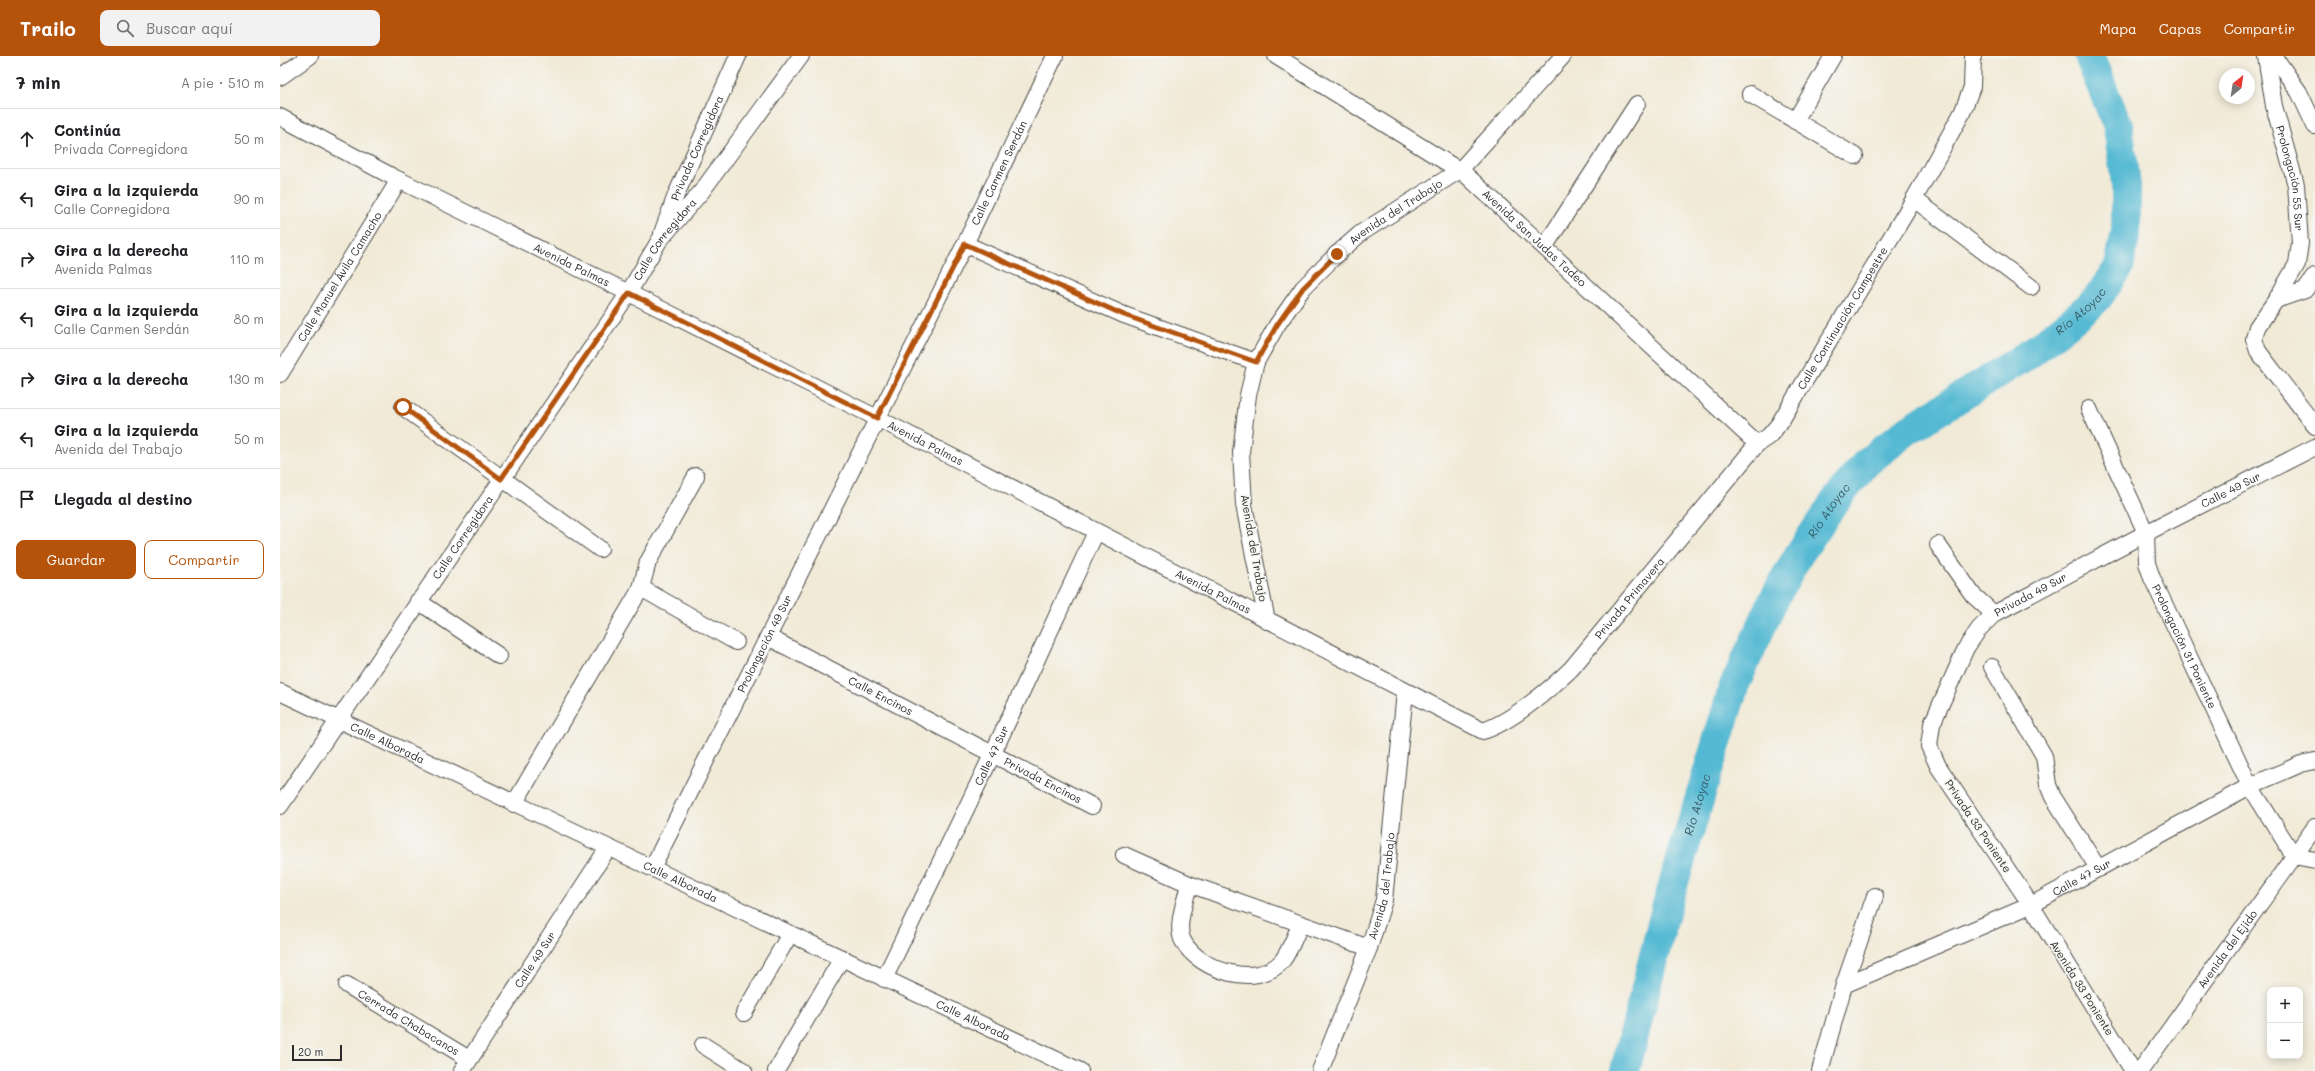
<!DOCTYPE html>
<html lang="es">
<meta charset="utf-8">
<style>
:root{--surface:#fff;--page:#f2f2f2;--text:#202124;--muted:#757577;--line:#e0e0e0;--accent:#b45309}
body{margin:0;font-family:Mali,sans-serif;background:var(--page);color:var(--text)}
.controls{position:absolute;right:12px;bottom:12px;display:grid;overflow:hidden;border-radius:8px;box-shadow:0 2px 10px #0003}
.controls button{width:36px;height:36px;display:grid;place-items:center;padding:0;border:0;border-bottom:1px solid var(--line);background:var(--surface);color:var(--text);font:20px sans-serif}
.compass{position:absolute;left:1939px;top:12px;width:36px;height:36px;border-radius:50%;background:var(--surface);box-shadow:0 2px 10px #0003;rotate:30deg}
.scale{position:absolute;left:12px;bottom:10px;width:50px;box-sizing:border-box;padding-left:4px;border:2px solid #2b2b2b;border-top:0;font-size:11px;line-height:14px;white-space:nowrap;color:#2b2b2b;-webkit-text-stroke:3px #f6f6f2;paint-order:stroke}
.stop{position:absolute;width:12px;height:12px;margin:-9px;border:3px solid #b45309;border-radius:50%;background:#fff}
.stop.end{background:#b45309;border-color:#fff;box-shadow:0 1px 4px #0008}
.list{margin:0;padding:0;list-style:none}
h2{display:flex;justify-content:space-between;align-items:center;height:52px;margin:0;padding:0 16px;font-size:17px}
h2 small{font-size:13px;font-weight:400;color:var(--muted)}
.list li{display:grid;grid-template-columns:26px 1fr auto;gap:12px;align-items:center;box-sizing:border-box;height:60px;padding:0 16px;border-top:1px solid var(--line)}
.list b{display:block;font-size:15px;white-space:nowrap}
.list p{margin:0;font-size:13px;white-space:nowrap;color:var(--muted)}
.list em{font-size:13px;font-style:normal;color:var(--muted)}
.actions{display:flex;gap:8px;padding:12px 16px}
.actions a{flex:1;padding:9px 0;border:1px solid var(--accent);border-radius:8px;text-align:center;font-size:14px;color:var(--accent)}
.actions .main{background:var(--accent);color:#fff}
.icon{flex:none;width:22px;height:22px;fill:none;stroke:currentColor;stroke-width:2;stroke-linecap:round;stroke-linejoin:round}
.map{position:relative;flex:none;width:2035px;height:1015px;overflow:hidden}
header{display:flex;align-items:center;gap:24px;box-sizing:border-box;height:56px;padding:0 20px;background:var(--accent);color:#fff}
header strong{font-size:19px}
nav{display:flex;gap:22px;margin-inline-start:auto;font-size:14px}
.search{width:280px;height:36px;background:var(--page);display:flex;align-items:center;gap:10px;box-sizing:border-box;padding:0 14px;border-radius:8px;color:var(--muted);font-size:15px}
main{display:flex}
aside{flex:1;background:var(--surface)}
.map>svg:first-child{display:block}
</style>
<header>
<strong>Trailo</strong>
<div class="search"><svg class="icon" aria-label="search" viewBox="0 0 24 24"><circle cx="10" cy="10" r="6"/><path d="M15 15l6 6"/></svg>Buscar aquí</div>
<nav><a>Mapa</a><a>Capas</a><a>Compartir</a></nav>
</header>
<main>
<aside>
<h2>7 min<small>A pie · 510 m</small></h2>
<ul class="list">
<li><svg class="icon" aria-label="ahead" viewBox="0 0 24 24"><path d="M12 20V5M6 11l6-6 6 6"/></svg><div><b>Continúa</b><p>Privada Corregidora</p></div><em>50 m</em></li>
<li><svg class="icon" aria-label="left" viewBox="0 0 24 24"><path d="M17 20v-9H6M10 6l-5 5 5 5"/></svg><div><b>Gira a la izquierda</b><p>Calle Corregidora</p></div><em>90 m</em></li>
<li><svg class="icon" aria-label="right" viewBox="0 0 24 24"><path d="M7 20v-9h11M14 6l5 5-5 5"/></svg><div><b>Gira a la derecha</b><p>Avenida Palmas</p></div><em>110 m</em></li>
<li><svg class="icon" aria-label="left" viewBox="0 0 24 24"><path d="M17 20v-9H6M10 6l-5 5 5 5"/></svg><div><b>Gira a la izquierda</b><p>Calle Carmen Serdán</p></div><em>80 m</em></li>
<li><svg class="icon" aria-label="right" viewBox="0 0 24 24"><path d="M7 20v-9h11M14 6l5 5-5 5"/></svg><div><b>Gira a la derecha</b></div><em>130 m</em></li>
<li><svg class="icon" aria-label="left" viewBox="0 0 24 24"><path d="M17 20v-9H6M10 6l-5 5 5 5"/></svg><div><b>Gira a la izquierda</b><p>Avenida del Trabajo</p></div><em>50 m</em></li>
<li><svg class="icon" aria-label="arrive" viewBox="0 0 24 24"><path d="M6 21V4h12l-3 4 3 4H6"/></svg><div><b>Llegada al destino</b></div></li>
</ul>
<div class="actions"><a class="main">Guardar</a><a>Compartir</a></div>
</aside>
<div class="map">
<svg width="2035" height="1015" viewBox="0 0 2035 1015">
<rect width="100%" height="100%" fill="#f6f6f2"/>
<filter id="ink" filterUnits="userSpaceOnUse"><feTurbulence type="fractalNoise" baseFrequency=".025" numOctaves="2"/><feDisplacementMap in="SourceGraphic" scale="8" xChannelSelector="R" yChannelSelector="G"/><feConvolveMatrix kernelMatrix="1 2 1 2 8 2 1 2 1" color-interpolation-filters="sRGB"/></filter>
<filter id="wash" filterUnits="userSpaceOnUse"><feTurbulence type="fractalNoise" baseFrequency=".012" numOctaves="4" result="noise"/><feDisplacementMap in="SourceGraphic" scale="16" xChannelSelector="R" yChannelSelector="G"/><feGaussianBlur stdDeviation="0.9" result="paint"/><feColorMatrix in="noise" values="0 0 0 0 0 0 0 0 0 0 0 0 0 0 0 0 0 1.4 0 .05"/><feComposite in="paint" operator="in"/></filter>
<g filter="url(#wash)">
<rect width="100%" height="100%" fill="#f1ead7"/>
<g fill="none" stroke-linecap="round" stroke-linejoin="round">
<path stroke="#54b9d3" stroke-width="30" id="s1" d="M1345,1015L1386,852L1454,630L1494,543L1518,500L1555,445L1586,407L1628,374L1752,296L1788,268L1817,243L1839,211L1846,175V128L1838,70L1809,0"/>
</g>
</g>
<g filter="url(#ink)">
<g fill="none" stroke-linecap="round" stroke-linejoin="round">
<defs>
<g id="street">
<path id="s2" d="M996,0L1185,118L1477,388L1489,380L1499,368L1634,143L1682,57L1692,31L1693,0"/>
<path id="s3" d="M1986,0L1994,50L2016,129L2020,187L2017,208L1996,244L1977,271L1974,283L1978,295L2035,370"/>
<path d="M1994,0L2019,36L2035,70"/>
<path d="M0,21L30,0"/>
<path d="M1470,38L1575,100"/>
<path id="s4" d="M0,61L115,122L349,237L597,362L1203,675C1231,666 1269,634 1291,613L1477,388"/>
<path d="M1515,65L1553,0"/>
<path d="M1634,143L1751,231"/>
<path id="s5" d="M382,177L396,139L458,0"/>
<path d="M685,188L844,259L976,306"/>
<path d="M1265,190L1357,48"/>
<path d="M1996,244L2025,234L2035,220"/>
<path id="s6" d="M0,318L119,124"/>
<path d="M123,351L320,493"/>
<path id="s7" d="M1809,353L1866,477L1867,507L1872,522L1970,730L2014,800L2035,804"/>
<path d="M1658,489L1693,539L1714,558"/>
<path d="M361,532L456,586"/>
<path d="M138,545L219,600"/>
<path id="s8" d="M987,565L964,449L961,396L968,339L976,306L997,269L1023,232L1057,198L1081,177L1180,114L1283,0"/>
<path id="s9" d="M488,581L812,750"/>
<path d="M1712,611L1764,700L1768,729L1773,741L1818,812"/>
<path id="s10" d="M0,636L800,1015"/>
<path d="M234,748L361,532L368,506L416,420"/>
<path id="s11" d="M0,750L346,241L379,185L422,135L521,0"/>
<path d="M844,799L909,828L1089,892"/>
<path id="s12" d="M372,812L685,188L775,0"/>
<path d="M909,828C906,844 895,870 903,885C919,915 978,933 1002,905C1010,895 1015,880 1020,869"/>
<path id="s13" d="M604,923L713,697L816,476"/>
<path id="s14" d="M67,929L189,1003"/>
<path id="s15" d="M1564,929L1751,849L1970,730L2021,708L2035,705"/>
<path d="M464,957L510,878"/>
<path d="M423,989L464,1015"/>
<path id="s16" d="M182,1015L328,792"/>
<path d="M496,1015L562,902"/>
<path id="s17" d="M1040,1015L1089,892L1104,844L1125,636"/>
<path d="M1540,1015L1564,929L1595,840"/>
<path id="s18" d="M1853,1015L1751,849L1658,710L1649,690L1652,668L1686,592L1699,573L1714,558L1866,477L2035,391"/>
<path id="s19" d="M1860,1015L2035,771"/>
</g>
</defs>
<use href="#street" stroke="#494845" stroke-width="18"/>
<use href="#street" stroke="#fff" stroke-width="16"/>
</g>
</g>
<g fill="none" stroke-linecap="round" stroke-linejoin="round" filter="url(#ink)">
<path stroke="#b45309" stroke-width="5" d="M123,351L221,423L349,237L597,362L685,188L844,259L976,306L997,269L1023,232L1057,198"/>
</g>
<g text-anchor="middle" stroke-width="3.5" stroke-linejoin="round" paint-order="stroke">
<g font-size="11" fill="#2b2b2b" stroke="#f6f6f2">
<text dy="4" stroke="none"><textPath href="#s5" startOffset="92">Privada Corregidora</textPath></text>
<text dy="4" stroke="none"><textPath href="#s12" startOffset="777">Calle Carmen Serdán</textPath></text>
<text dy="4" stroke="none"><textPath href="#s3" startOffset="125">Prolongación 55 Sur</textPath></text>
<text dy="4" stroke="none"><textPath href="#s8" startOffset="471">Avenida del Trabajo</textPath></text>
<text dy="4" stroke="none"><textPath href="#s2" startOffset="317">Avenida San Judas Tadeo</textPath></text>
<text dy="4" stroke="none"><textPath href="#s11" startOffset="685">Calle Corregidora</textPath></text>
<text dy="4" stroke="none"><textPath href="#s4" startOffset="327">Avenida Palmas</textPath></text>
<text dy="4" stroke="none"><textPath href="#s6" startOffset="114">Calle Manuel Ávila Camacho</textPath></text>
<text dy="4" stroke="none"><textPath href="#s2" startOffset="774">Calle Continuación Campestre</textPath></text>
<text dy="4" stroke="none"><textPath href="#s4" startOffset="723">Avenida Palmas</textPath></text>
<text dy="4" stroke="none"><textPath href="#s18" startOffset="801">Calle 49 Sur</textPath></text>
<text dy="4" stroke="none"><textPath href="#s11" startOffset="325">Calle Corregidora</textPath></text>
<text transform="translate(974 492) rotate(80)" y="4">Avenida del Trabajo</text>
<text dy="4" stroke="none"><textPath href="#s4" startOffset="1047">Avenida Palmas</textPath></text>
<text dy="4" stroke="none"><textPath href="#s18" startOffset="575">Privada 49 Sur</textPath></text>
<text dy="4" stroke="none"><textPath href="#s4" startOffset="1551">Privada Primavera</textPath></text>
<text dy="4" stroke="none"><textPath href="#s12" startOffset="251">Prolongación 49 Sur</textPath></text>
<text dy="4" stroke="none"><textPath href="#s7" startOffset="258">Prolongación 31 Poniente</textPath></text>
<text dy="4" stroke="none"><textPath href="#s9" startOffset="127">Calle Encinos</textPath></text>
<text dy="4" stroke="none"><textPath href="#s10" startOffset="119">Calle Alborada</textPath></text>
<text dy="4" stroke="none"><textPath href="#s13" startOffset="248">Calle 47 Sur</textPath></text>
<text dy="4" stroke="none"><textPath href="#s9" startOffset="310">Privada Encinos</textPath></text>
<text transform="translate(1698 770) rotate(56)" y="4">Privada 33 Poniente</text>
<text dy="4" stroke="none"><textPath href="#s15" startOffset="261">Calle 47 Sur</textPath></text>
<text dy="4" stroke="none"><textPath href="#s10" startOffset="443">Calle Alborada</textPath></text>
<text dy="4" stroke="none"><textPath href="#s17" startOffset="196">Avenida del Trabajo</textPath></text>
<text dy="4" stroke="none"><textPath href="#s19" startOffset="150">Avenida del Ejido</textPath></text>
<text dy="4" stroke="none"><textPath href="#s16" startOffset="133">Calle 49 Sur</textPath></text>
<text transform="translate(1802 932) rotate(58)" y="4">Avenida 33 Poniente</text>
<text dy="4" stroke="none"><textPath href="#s10" startOffset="767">Calle Alborada</textPath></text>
<text dy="4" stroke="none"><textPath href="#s14" startOffset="72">Cerrada Chabacanos</textPath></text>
</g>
<g font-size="12" font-style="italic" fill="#395d66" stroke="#f6f6f2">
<text dy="4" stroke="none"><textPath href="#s1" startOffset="924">Río Atoyac</textPath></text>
<text dy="4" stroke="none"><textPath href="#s1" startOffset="600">Río Atoyac</textPath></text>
<text dy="4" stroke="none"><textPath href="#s1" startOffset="276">Río Atoyac</textPath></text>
</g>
</g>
</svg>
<div class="controls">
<button>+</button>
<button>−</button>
</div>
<svg class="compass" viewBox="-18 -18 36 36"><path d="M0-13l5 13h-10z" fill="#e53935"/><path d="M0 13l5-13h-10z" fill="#757577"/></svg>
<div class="scale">20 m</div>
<div class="stop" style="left:123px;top:351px"></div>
<div class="stop end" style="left:1057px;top:198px"></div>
</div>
</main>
